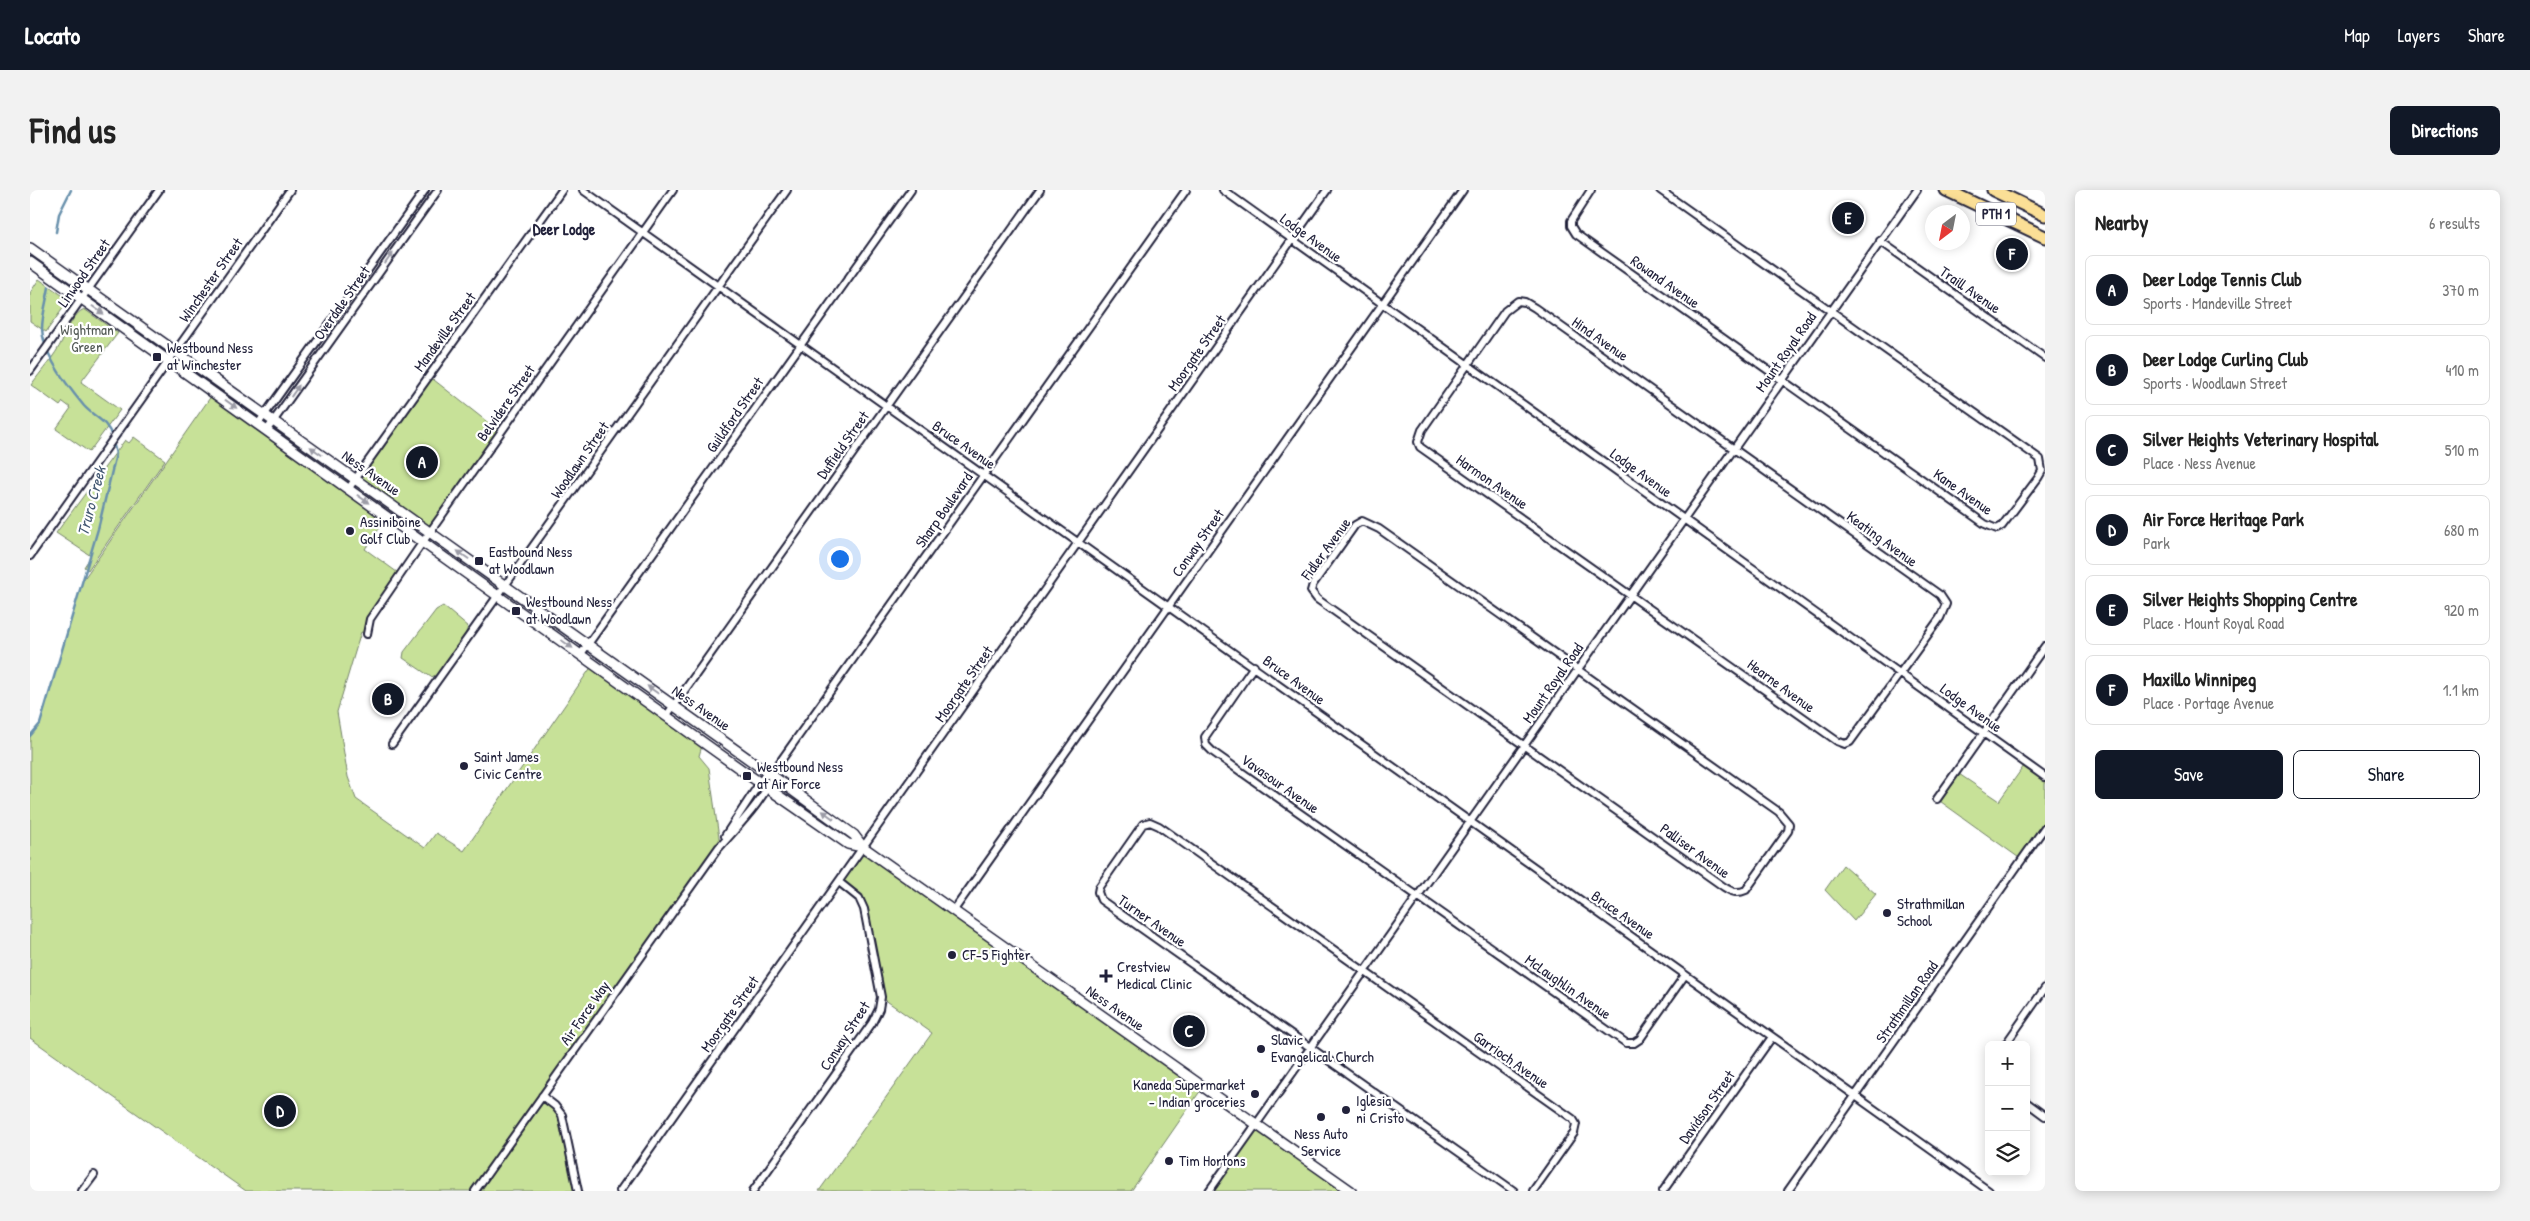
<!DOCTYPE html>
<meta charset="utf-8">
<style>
:root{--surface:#fff;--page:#f2f2f2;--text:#222;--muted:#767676;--line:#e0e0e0;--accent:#111827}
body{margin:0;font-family:"Patrick Hand",sans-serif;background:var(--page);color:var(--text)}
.controls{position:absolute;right:15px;bottom:15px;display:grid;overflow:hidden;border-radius:8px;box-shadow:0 2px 12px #0003}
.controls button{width:45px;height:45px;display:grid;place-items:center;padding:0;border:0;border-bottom:1px solid var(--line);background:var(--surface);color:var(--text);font:25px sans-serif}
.compass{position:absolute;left:1895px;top:15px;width:45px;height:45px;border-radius:50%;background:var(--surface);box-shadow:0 2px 12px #0003;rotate:212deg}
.you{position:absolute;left:809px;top:368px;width:18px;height:18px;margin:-12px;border:4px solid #fff;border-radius:50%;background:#1a73e8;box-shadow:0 0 0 8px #1a73e833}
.badge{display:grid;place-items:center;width:32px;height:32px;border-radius:50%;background:var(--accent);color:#fff;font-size:16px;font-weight:700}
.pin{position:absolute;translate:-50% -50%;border:2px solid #fff;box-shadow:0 1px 5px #0006}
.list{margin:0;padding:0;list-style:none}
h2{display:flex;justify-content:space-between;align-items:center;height:65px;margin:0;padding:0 20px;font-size:21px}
h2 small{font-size:16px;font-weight:400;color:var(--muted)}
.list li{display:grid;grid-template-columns:32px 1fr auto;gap:15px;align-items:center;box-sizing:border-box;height:70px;margin:0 10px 10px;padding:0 10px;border:1px solid var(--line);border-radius:8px}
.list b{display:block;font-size:19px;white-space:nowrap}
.list p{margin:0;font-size:16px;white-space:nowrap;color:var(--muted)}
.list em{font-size:16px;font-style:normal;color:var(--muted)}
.actions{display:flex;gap:10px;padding:15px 20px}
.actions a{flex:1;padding:11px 0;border:1px solid var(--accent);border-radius:8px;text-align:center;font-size:18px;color:var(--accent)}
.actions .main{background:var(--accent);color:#fff}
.icon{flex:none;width:28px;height:28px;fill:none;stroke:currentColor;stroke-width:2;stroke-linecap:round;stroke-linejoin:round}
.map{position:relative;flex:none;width:2015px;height:1001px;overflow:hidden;border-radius:8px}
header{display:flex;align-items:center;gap:30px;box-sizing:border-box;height:70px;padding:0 25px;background:var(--accent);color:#fff}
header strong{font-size:24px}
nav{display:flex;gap:28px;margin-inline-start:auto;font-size:18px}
.intro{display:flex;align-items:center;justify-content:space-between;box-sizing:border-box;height:120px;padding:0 30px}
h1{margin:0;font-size:35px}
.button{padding:12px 22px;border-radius:8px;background:var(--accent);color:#fff;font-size:18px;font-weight:700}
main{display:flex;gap:30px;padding:0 30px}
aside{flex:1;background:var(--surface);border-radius:8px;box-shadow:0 2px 12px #0003}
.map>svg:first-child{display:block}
</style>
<header>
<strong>Locato</strong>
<nav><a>Map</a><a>Layers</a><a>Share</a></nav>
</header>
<div class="intro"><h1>Find us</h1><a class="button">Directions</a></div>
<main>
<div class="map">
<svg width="2015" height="1001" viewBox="0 0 2015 1001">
<rect width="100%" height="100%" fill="#fff"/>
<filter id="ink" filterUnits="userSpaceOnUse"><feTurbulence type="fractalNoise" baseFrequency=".02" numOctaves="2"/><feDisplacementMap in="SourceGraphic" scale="10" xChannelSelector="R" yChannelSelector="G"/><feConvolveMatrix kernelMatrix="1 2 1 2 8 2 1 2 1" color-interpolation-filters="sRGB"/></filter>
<g filter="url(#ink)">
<path fill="#c7e198" stroke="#74826a" d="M9,89L39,110L16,142L0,131V103Z
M54,119L88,143L51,192L90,220L59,262L26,239L41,218L33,212L30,216L1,195C11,181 25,166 32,151C38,140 42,125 54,119Z
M399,186L470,242L400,342L325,289Z
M184,202L358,326L335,359L371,385L340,429L337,444L331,442L307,522L318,587L326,609L395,658L406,643L434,661L564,473L673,552L669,566L679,578L690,655L512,905L528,919L548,1001H216L0,848V546L10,534L53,390Z
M104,247L135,270L58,380L54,377L61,366L26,343L95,250L99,253Z
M413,416L438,437L434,448L407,485L401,487L373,468L374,462L406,420Z
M1996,573L2015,587V637L1992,670L1907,609L1926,582L1969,611Z
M833,657L1173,897L1101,1001H789L902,843L851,807L832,712L809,692Z
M1813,675L1846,704L1824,731L1795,700Z
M1225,934L1320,1001H1179Z"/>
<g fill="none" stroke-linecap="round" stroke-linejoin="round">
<path stroke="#6790ac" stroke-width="2.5" d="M26,42L29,24L41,0
M19,97C17,110 12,125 12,139C13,164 39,198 54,216C65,228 77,230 82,247
M0,546L10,534L68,339L86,264L83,252"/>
<defs>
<path id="street" d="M553,0L1959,1001
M1193,0L2015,587
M1561,0L1541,31V36L1546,44L1955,334L1967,339L1972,336L2008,288L2012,281L2010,269L1630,0
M1850,51L2015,168
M1488,111L1495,112L1505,118L1910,405L1916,414L1910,428L1820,552L1815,554L1807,551L1390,257L1388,252L1392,240L1475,121Z
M0,181L129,0
M228,234L395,0
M237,240L408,0
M319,298L532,0
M1332,331L1349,339L1749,622L1759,634L1758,641L1716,700C1707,704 1702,702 1694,697L1287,409L1281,401L1283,394L1325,335Z
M0,366L260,0
M337,444L340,429L390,356L643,0
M551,464L881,0
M1224,476L1175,547L1176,555L1183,562L1596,853H1604L1610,849L1655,785
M637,525L1010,0
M362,554L757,0
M1907,609L2015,456
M695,646L737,582L740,581
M687,660C706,638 738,607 745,579L1156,0
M924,720L1433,0
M1975,855L2015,798
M512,906L525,916L532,925L548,1001
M1996,912L2015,926
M52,1001L64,985
M445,1001L689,657
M590,1001L1297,0
M723,1001L842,833L849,819L851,807L834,719L829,708L809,692
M1179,1001L1887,0
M1484,1001L1071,710L1068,702L1069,697L1113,634L1120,632L1129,636L1543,929L1546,934L1544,943L1503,1001
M1633,1001L1742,847
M1758,1001L2015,637"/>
<path id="secondary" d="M0,58L744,587L824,645L833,657L1321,1001
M0,72L723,588L818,654L833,657"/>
<path id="highway" d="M1916,0L2015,47
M1963,0L2015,25"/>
</defs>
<use href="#street" stroke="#22223b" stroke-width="10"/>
<use href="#secondary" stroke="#22223b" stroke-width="12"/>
<use href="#highway" stroke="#22223b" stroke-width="15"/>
<use href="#street" stroke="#fff" stroke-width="6"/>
<use href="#secondary" stroke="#fff" stroke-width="9"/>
<use href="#highway" stroke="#fbdf96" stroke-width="11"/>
</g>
<defs><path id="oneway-solid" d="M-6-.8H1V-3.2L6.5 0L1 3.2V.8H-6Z" transform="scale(1.25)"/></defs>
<g fill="#9c9ca7">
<use href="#oneway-solid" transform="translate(359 68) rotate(-55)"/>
<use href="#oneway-solid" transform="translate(68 120) rotate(35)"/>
<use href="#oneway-solid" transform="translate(265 201) rotate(-55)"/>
<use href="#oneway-solid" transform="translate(201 214) rotate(36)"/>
<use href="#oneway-solid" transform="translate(286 261) rotate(-145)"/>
<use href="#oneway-solid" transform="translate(333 309) rotate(35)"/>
<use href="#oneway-solid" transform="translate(433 365) rotate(-145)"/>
<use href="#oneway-solid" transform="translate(537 454) rotate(35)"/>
<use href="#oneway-solid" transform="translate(623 500) rotate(-145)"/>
<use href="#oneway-solid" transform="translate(798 625) rotate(-144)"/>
</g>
</g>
<g fill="#22223b" stroke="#fff" stroke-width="2">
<rect x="122" y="162" width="10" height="10" rx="2.5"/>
<circle cx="320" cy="341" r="5"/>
<rect x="444" y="366" width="10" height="10" rx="2.5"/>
<rect x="481" y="416" width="10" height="10" rx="2.5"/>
<circle cx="434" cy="576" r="5"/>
<rect x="712" y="581" width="10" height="10" rx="2.5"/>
<circle cx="1857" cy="723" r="5"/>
<circle cx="922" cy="765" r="5"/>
<path d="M1073.5 778.5h5v5h5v5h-5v5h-5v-5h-5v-5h5z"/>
<circle cx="1231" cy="859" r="5"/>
<circle cx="1225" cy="904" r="5"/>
<circle cx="1316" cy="920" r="5"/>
<circle cx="1291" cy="927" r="5"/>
<circle cx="1139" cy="971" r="5"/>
</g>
<g text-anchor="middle" stroke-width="4.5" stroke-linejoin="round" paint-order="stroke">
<rect fill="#fff" stroke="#646476" stroke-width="1" x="1946" y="12.5" width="40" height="23" rx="4"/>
<g font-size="14" font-weight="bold" fill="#22223b">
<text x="1966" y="29">PTH 1</text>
</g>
<g font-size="15" fill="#22223b" stroke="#fff">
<text transform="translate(1281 48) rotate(36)" y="5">Lodge Avenue</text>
<text transform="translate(54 83) rotate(-55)" y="5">Linwood Street</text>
<text transform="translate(181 90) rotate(-55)" y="5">Winchester Street</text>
<text transform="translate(1635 92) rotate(35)" y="5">Rowand Avenue</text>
<text transform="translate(1940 100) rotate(35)" y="5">Traill Avenue</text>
<text transform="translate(312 113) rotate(-55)" y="5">Overdale Street</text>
<text transform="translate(415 142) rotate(-54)" y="5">Mandeville Street</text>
<text transform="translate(1570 149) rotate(35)" y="5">Hind Avenue</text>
<text transform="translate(1756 162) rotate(-55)" y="5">Mount Royal Road</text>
<text transform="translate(1167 163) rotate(-55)" y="5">Moorgate Street</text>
<text transform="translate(476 213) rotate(-55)" y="5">Belvidere Street</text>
<text transform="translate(705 225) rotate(-55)" y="5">Guildford Street</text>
<text transform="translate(813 255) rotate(-55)" y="5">Duffield Street</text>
<text transform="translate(934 255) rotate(35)" y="5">Bruce Avenue</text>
<text transform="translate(550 270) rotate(-55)" y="5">Woodlawn Street</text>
<text transform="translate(341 283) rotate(35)" y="5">Ness Avenue</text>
<text transform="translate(1611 283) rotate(36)" y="5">Lodge Avenue</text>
<text transform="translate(1462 292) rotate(35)" y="5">Harmon Avenue</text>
<text transform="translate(1933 302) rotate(35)" y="5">Kane Avenue</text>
<text transform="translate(914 320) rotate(-55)" y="5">Sharp Boulevard</text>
<text transform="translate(1852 349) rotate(36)" y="5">Keating Avenue</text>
<text transform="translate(1168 353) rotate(-55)" y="5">Conway Street</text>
<text transform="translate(1296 359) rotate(-54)" y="5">Fidler Avenue</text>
<text transform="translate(1264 490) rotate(36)" y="5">Bruce Avenue</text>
<text transform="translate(1523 493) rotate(-55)" y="5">Mount Royal Road</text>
<text transform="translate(934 494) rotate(-55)" y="5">Moorgate Street</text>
<text transform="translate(1751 496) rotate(36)" y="5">Hearne Avenue</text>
<text transform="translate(671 518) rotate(35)" y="5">Ness Avenue</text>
<text transform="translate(1941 518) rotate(36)" y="5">Lodge Avenue</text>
<text transform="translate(1250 594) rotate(35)" y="5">Vavasour Avenue</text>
<text transform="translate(1665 661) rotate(36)" y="5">Palliser Avenue</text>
<text transform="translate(1593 725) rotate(35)" y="5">Bruce Avenue</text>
<text transform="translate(1122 731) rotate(35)" y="5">Turner Avenue</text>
<text transform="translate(1538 797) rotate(35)" y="5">McLaughlin Avenue</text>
<text transform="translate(1877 812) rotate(-55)" y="5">Strathmillan Road</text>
<text transform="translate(1085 818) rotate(35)" y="5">Ness Avenue</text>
<text transform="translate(555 823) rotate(-55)" y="5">Air Force Way</text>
<text transform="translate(700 824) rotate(-55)" y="5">Moorgate Street</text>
<text transform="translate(815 846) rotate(-57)" y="5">Conway Street</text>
<text transform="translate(1481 870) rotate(35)" y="5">Garrioch Avenue</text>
<text transform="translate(1677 917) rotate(-55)" y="5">Davidson Street</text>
</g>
<g font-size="15" fill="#545b57" stroke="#fff">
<text x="57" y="145">Wightman<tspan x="57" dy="17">Green</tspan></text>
</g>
<g font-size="15" fill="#22223b" stroke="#fff" text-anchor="start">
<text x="137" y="163">Westbound Ness<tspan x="137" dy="17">at Winchester</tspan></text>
<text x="330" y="337">Assiniboine<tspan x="330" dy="17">Golf Club</tspan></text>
<text x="459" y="367">Eastbound Ness<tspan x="459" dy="17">at Woodlawn</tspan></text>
<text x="496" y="417">Westbound Ness<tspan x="496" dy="17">at Woodlawn</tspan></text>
<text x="444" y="572">Saint James<tspan x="444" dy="17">Civic Centre</tspan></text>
<text x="727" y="582">Westbound Ness<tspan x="727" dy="17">at Air Force</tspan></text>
<text x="1867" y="719">Strathmillan<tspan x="1867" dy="17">School</tspan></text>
<text x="932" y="770">CF-5 Fighter</text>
<text x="1087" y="782">Crestview<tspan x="1087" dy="17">Medical Clinic</tspan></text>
<text x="1241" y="855">Slavic<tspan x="1241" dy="17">Evangelical Church</tspan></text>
<text x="1215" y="900" text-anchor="end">Kaneda Supermarket<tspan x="1215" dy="17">- Indian groceries</tspan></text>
<text x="1326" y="916">Iglesia<tspan x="1326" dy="17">ni Cristo</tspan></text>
<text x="1291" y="949" text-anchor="middle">Ness Auto<tspan x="1291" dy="17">Service</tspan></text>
<text x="1149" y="976">Tim Hortons</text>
</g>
<g font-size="16" font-weight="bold" fill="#22223b" stroke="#fff">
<text x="534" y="45">Deer Lodge</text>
</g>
<g font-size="16" font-style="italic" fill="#445973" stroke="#fff">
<text transform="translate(61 311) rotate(-75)" y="6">Truro Creek</text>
</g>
</g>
</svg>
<div class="controls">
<button>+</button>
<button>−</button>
<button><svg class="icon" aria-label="layers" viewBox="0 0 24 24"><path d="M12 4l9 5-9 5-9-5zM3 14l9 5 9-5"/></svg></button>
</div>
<svg class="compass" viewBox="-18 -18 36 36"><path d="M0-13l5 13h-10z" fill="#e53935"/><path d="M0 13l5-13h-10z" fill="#767676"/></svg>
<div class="you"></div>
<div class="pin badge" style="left:392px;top:272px">A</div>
<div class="pin badge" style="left:358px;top:509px">B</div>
<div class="pin badge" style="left:1159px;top:841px">C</div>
<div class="pin badge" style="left:250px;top:921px">D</div>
<div class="pin badge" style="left:1818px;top:28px">E</div>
<div class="pin badge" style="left:1982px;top:64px">F</div>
</div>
<aside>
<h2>Nearby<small>6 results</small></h2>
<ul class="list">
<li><span class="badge">A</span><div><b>Deer Lodge Tennis Club</b><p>Sports · Mandeville Street</p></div><em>370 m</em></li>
<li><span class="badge">B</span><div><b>Deer Lodge Curling Club</b><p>Sports · Woodlawn Street</p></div><em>410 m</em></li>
<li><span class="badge">C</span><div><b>Silver Heights Veterinary Hospital</b><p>Place · Ness Avenue</p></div><em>510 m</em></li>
<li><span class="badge">D</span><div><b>Air Force Heritage Park</b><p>Park</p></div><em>680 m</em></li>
<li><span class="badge">E</span><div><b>Silver Heights Shopping Centre</b><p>Place · Mount Royal Road</p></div><em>920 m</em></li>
<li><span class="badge">F</span><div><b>Maxillo Winnipeg</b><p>Place · Portage Avenue</p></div><em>1.1 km</em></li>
</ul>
<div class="actions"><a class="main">Save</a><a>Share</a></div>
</aside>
</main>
